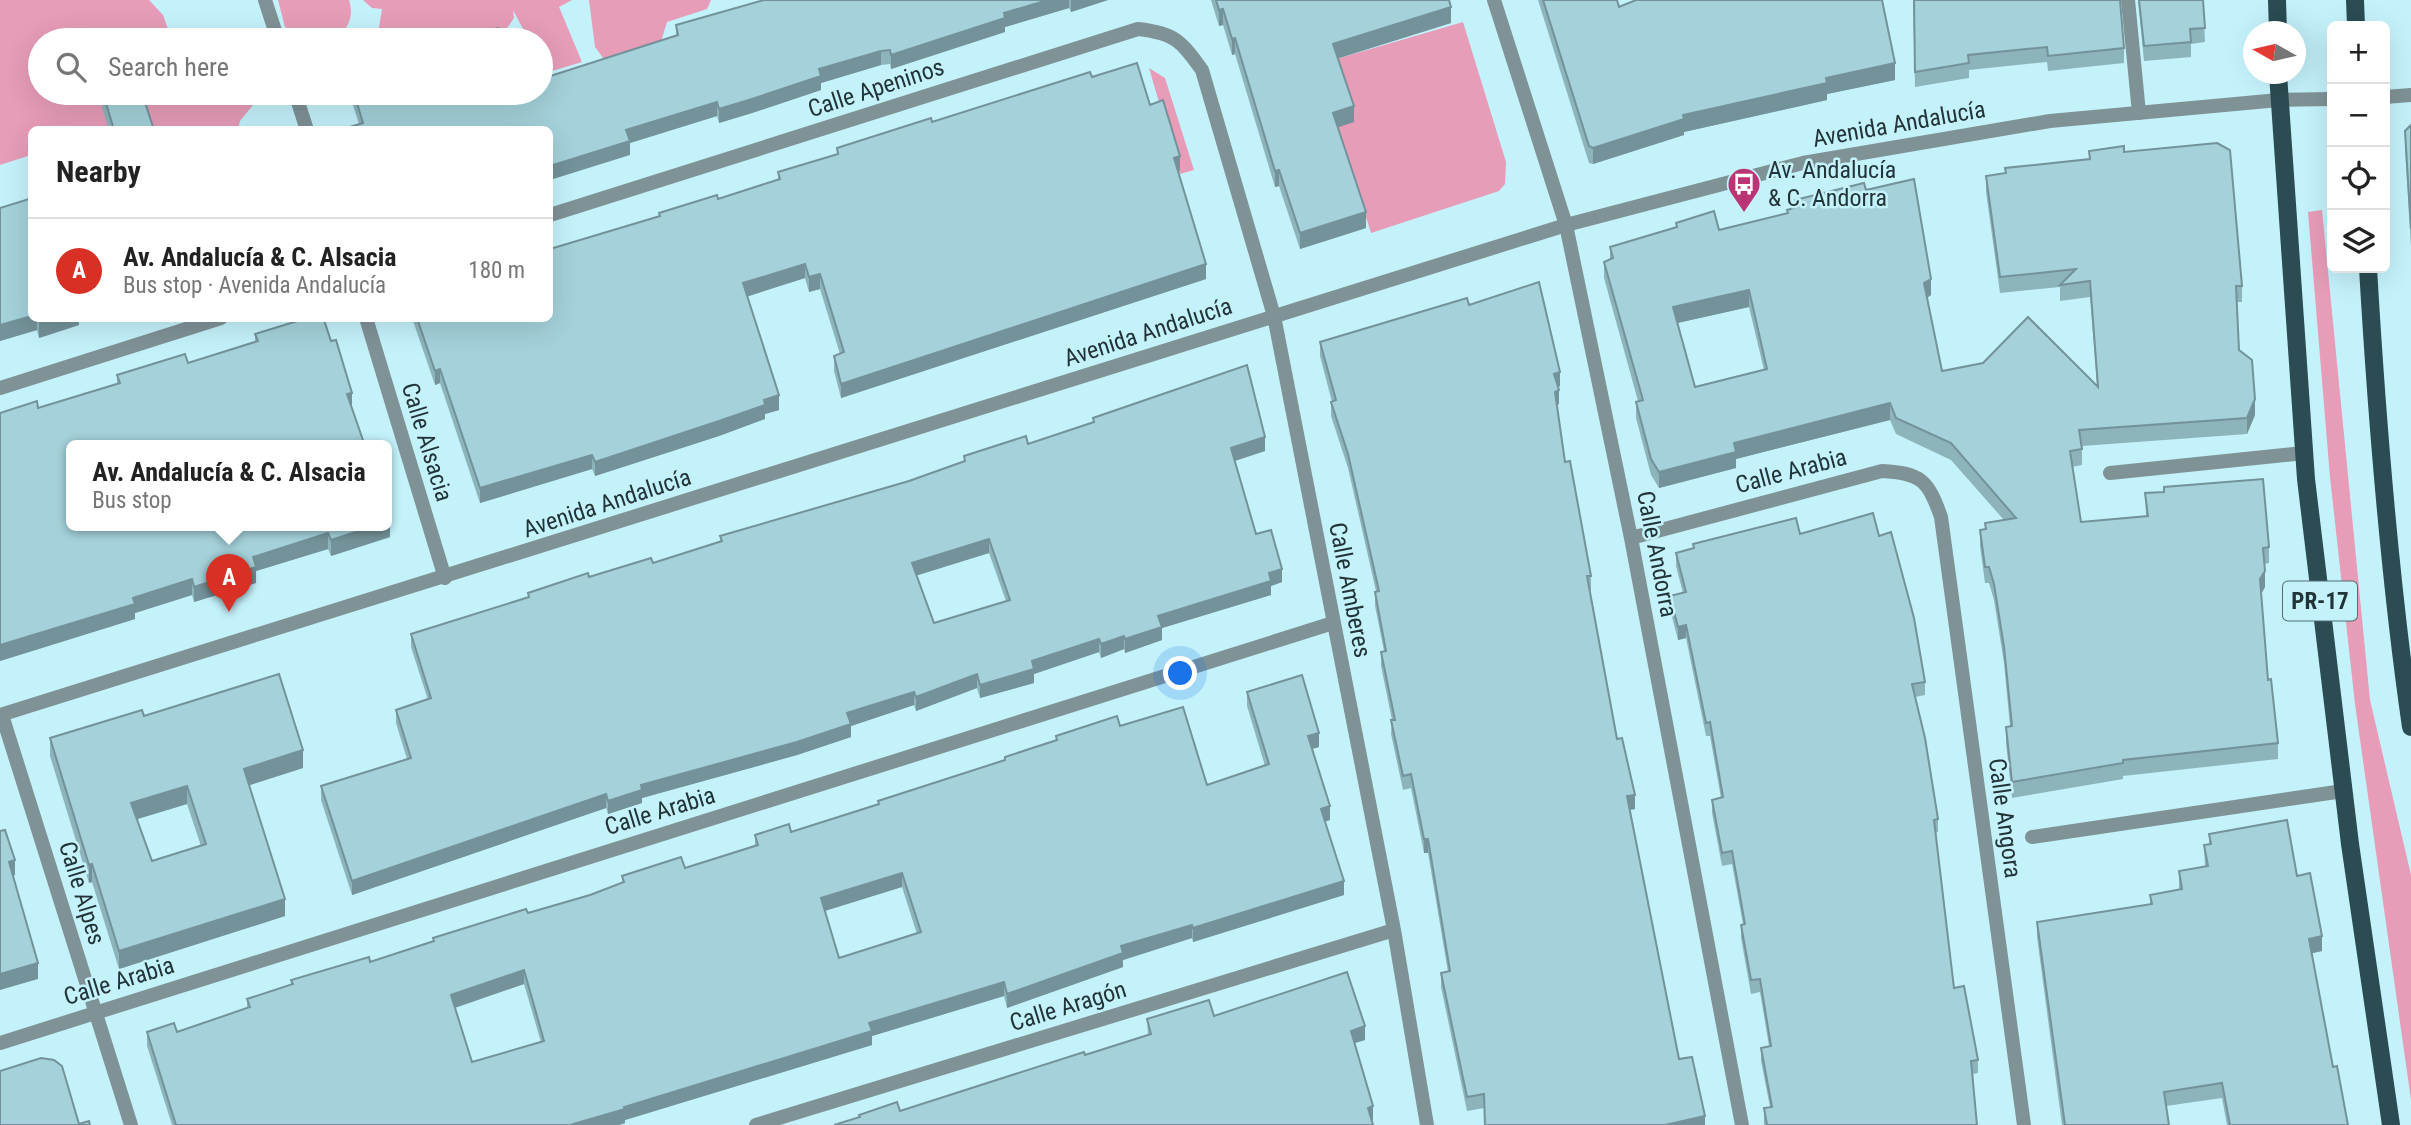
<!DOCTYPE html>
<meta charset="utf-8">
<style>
:root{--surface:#fff;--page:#f2f2f2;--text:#222;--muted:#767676;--line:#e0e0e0;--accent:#d93025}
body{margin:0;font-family:"Roboto Condensed",sans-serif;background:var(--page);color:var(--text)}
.controls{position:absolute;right:21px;top:21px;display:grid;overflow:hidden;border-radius:10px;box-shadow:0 7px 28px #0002}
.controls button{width:63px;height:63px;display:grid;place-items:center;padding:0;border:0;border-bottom:2px solid var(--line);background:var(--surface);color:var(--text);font:35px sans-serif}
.compass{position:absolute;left:2243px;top:21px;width:63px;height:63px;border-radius:50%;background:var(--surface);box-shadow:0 7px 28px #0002;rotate:278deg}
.you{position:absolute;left:1181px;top:674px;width:24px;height:24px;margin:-18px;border:5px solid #fff;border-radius:50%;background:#1a73e8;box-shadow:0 0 0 10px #1a73e833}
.badge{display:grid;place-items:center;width:46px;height:46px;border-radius:50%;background:var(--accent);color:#fff;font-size:23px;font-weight:700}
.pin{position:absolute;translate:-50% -58px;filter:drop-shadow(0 2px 4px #0008)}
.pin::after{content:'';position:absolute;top:37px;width:24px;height:21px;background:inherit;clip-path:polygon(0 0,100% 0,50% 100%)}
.popup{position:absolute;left:66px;top:440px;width:326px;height:91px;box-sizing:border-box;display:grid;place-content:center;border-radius:10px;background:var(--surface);filter:drop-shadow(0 2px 5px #0005);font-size:23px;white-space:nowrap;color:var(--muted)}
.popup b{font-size:26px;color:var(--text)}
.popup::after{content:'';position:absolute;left:50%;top:100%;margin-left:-14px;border:14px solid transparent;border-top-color:var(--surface)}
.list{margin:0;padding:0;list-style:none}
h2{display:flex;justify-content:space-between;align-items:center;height:91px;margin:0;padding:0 28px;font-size:30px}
h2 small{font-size:23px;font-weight:400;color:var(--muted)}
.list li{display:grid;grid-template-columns:46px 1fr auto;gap:21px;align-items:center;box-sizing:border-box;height:105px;padding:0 28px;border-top:2px solid var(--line)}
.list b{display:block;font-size:26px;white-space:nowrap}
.list p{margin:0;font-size:23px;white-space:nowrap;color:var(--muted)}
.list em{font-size:23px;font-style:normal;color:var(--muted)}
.icon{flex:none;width:38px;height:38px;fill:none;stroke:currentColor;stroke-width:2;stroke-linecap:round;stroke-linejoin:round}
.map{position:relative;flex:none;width:2411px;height:1125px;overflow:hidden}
.search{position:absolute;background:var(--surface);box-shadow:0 7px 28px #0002;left:28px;top:28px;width:525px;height:77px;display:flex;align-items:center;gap:18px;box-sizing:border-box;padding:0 24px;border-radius:38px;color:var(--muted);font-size:26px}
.panel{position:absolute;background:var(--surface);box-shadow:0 7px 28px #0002;left:28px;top:126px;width:525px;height:196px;border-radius:10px}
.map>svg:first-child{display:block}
</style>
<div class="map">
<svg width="2411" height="1125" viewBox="0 0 2411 1125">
<rect width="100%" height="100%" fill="#c4f2fb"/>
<path fill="#e79cb8" d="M0,0H149L163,15L172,40H40V93H246L253,105L240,121L238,129L32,130L31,155L0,165Z
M278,0H349C354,16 349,27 337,38L309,40L285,27Z
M363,0H572L559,7L582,62L542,74L541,40H529L513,10L514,18L505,31H480L472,40H377L382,9L372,8Z
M589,0H711L707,9L667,22L660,45L618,53L607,63L595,47Z
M1463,22L1506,162L1505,184L1499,191L1371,233L1338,127L1326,62Z
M1149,68L1165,78L1194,170L1180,174Z
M2322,210L2370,700L2411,875V1100L2355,704L2330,477L2308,212Z"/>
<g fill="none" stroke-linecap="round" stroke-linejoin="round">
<path stroke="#7f9296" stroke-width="14" d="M265,0L278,40
M2128,0L2139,113
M295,93L307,130
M2110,473L2304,453
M2032,837L2343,791"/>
<path stroke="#7f9296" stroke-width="14" d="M1494,0L1566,225L1631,538L1742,1125
M2385,97L2411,95
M550,215L1138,29C1175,33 1181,41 1202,70L1274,316L1394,930L1427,1125
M366,318L445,578
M0,388L221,318
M1631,538L1882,471C1921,473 1928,480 1941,517L2024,1125
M2,715L131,1125
M0,1043L1333,623
M756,1125L1394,930"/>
<path stroke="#7f9296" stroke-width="14" d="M0,715L1566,225L1803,163L2050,121L2279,100L2332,99"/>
<path stroke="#2a4c52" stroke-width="18" d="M2277,0L2278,32
M2355,0L2356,26
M2278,74L2306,479L2350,844L2391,1125
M2368,268C2377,422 2389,574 2411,727"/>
</g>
<path fill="#8db4bb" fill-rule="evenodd" d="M764,0H1108L1071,12L1069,8L1005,27V32L891,69L890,64L881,65L821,83V90L752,113L719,123L717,116L630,143V155L550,130H350V127L359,124L349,93H541L676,36V25Z
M1211,0H1449L1451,23L1338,58L1354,122L1337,127L1366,228L1300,249L1279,186L1275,187L1235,54L1232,55L1223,25L1219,26Z
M1538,0H1617L1619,7L1895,80L1827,94V100L1684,132V135L1593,164L1589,163Z
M1913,0L2124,48V63L2048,71L2047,62L1969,70V78L1915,87Z
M2138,0H2203L2205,42L2191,44V57L2144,61Z
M1092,77L1150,105L1180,171H1178L1206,279L841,398L834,371V356L840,354L820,289L809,292L805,278L747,296L779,410L765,414V419L719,436L595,476L592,469L480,503L440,383L435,385L412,318H550L659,216V213L718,199L778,180V172L837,155V148Z
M102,93L154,130H109L102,107Z
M2411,125V247L2405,149V131Z
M2089,151L2124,152L2242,286V302H2236L2239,350L2255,415L2247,434L2082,446V465L2072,467L2081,522L2146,516L2145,493L2269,547V563L2264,564L2265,587L2261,594L2268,680L2278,743V759L2123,776V779L2012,798L2006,743V727L2010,726L2004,663L1994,600L1989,583H1985L1980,546V530L1985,529V523L2004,520L1951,460L1896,434L1890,420L1736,459V468L1659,488L1651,475L1636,418V402L1638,401L1604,278V262L1610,259V247L1676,227V223L1719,230L1787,213V210L1795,208V200L1866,190L1931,295L1927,298L1942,371L2097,385L2090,297L2060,301V287L2000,293L1986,192V176L2005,173V168L2089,159ZM1749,307L1764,370L1695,387L1677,323Z
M0,208L32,318H79V325L39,338L37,330L0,341Z
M1469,305L1560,386L1558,387L1559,404L1557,405L1565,462L1591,576V590H1590L1617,739L1635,809L1630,810L1679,1059L1705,1125L1484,1108L1467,1111L1441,987V973L1448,972L1428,853H1424L1411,788L1403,790L1391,734L1392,720L1381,666V652L1384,651L1375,606V592L1376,591L1348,468L1331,416V402H1332L1320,356V342Z
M255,334L352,407L390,537L331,556L328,549L256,571V583L194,602L192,595L135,613V619L0,661V413L38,408L117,384V375L188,363L255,342Z
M1093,418L1265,451L1235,461L1256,534L1282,582L1271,586V595L1162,628V640L1125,653L1124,649L1101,658L1099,652L1034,674V683L980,698L977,688L916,711L914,705L851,726V737L797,755L642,798V803L608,814L606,808L352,895L321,800V786L407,759L396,723V710L428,700L411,647V634L528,598V593L589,577L653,563L720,542V536L909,481L964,461V456L1028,444L1093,423ZM989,553L1006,601L934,623L917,575Z
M1800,534L1879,536L1925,682V695L1915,697L1938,819V832L1935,833L1954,988L1978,1060V1073L1973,1074L1977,1125H1764V1108L1770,1107L1761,1061V1048L1769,1046L1760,992L1751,994L1741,938V925L1743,924L1732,864L1722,866L1712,813V800L1721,798L1710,736H1706L1686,638L1678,640L1670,609V596L1683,593L1676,566V553L1693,548V544Z
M1247,692L1319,747L1312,749L1330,820L1325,821L1344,895L1193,942L1192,938L1123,960V967L1007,1008L1004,996L872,1036V1045L625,1120V1123L619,1125H172L147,1046V1032H177L247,1008V999L291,985V980L370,962L433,942V938L528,913L590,895L622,883V876L685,868L755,845V835L791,832L878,805V801L1005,761V757L1056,741V736L1120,726L1207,785L1265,766L1247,706ZM902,887L917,934L839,958L825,911ZM524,984L541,1042L472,1062L455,1008Z
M50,738L303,768L249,785L285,916L119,969L92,882L89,883L50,756ZM187,804L201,846L152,861L137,819Z
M2209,834L2297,876L2322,951L2312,953L2333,1067L2348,1125H2227L2222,1098L2166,1106L2169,1125H2062L2037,937V922L2150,904V895L2179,890V871L2205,867L2204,845L2209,844Z
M1214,1016L1365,1040L1355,1043L1373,1120L859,1117V1115L900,1111L1148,1035L1147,1019Z"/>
<path fill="#739299" d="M1048,0H1069V8L1005,27V32L891,69V55L1004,13Z
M1071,0H1108L1071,12Z
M1451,7V23L1333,60V44Z
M1223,9V25L1219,26V10Z
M1235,38V54L1232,55V39Z
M881,51V65L821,83V90L752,113L719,123V109L819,69Z
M1895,63V80L1827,94V100L1684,132V135L1593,164V148L1683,115L1826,78Z
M717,102V116L630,143V155L550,180V166L626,130Z
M1354,106V122L1333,129V113Z
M1180,156V171L1174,172V158Z
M1279,170V186L1275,187V171Z
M1366,212V228L1300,249V233Z
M805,264V278L743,298V283Z
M1206,264V279L841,398V384Z
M820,274V289L809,292V277Z
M1931,279V295L1924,300V283Z
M1749,290V307L1673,324V307Z
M32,316V318H37V330L0,341V325Z
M50,318H79V325L39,338V322Z
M440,369V383L435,385V371Z
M1560,372V386L1554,388V374Z
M1559,390V404L1555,406V392Z
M352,393V408L347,394Z
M779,395V410L765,414V419L719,436L595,476V462Z
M2255,399V415L2247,434V418Z
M1890,403V420L1736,459V468L1659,488V472L1734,443Z
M1265,437V451L1231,462V448Z
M592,455V469L480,503V488Z
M390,521V537L331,556V540L374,526H387V522Z
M328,533V549L256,571V583L194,602V587L253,557Z
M989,539V553L912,577V563Z
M1282,569V582L1271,586V595L1162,628V640L1125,653V639L1158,616Z
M2265,571V587L2260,596V579Z
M192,579V595L135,613V619L0,661V645L133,598Z
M1686,625V638L1678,640V627Z
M1124,636V649L1101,658V644Z
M1099,639V652L1034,674V683L980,698V685L1032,661Z
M977,674V688L916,711V697Z
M914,692V705L851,726V737L797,755L642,798V803L608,814V801L641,785L847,713Z
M1319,733V747L1308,750V736Z
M303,750V768L244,787V769Z
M187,786V804L131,821V803Z
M606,794V808L352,895V881Z
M1635,795V809L1627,810V796Z
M1330,806V820L1321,823V809Z
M1424,839H1428V853H1424Z
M15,860V875L9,878V862Z
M92,864V882L89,883V865Z
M902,873V887L821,912V898Z
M1344,881V895L1193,942V928Z
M285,899V916L119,969V951Z
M1192,925V938L1123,960V967L1007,1008V994L1121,946Z
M2322,936V951L2309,954V939Z
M38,963V979L0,990V974Z
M524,970V984L451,1009V995Z
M1004,982V996L872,1036V1045L625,1120V1123L619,1125H570L869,1023Z
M1365,1026V1040L1351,1044V1031Z
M1373,1106V1120L1368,1122V1108Z
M1705,1116V1125H1665Z"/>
<path fill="#a4d1da" stroke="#739299" stroke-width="2" fill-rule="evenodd" d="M764,0H1048L1004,13L1005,18L891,55L890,50L881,51L819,69L821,76L752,99L719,109L717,102L626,130L630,141L550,166V130H351L350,127L363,123L354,93H541V79L678,35L676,25Z
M1216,0H1449L1451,7L1333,44L1354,106L1333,113L1366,212L1300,233L1279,170L1275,171L1235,38L1232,39L1223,9L1219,10Z
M1543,0H1617L1619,7L1636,0H1882L1895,63L1826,78L1827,83L1683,115L1684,119L1593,148L1589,146Z
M1914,0H2120L2124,48L2048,56L2047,47L1968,55L1969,63L1915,72Z
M2139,0H2203L2205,28L2190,29L2191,42L2144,46Z
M498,28L502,40H469L468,38Z
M1137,63L1150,105L1163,100L1180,156L1174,158L1206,264L841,384L834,356L844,352L820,274L809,277L805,264L743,283L779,395L764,400L765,405L719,421L595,462L592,455L480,488L440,369L435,371L417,318H550V249L660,216L659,213L717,195L718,199L780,179L778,172L838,154L837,148L931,118L932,122L1090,72L1092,77Z
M103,93H142L154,130H114Z
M2411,125V229L2405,131Z
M2217,143L2230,150L2242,286H2236L2239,350L2252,360L2255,399L2247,418L2079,430L2082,449L2070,451L2081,522L2148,516L2145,493L2164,492V487L2263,479L2269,547L2263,548L2265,571L2260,579L2268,680L2271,679L2278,743L2123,760V763L2012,782L2006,727L2012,726L2004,647L1994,584L1989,567H1985L1980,530L1986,529L1985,523L2016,518L1951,443L1896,418L1890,403L1734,443L1736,452L1659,472L1651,459L1636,402L1643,400L1604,262L1613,258L1610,247L1677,227L1676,223L1714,211L1719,230L1788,213L1787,210L1797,207L1795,200L1864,183L1866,190L1914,179L1931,279L1924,283L1942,371L1983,363L2028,317L2098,387L2090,281L2060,285L2076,269L2000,277L1986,176L2006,173L2005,168L2090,159L2089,151L2124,146V152ZM1749,290L1767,369L1695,387L1673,307Z
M32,198V316L0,325V208Z
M1539,282L1560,372L1554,374L1559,390L1555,392L1565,462L1570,461L1591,576H1587L1617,739L1622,738L1635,795L1627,796L1679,1059L1692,1057L1705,1116L1665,1125H1485L1484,1094L1467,1097L1441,973L1450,971L1428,839H1424L1411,774L1403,776L1391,720H1395L1381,652L1386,651L1375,592L1379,591L1348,454L1331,402L1336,400L1320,342L1467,298L1469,305Z
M38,318H50L39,322Z
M307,318H319L320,321L324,320L331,341L336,340L352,393L347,394L365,446H72V526H374L331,540L328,533L253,557L256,567L194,587L192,579L133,598L135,604L0,645V413L37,401L38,408L120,383L117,375L185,354L188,363L258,341L255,334Z
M1247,365L1265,437L1231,448L1256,534L1271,530L1282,569L1269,573L1271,581L1158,616L1162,627L1125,639L1124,636L1101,644L1099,639L1032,661L1034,669L980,685L977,674L916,697L914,692L847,713L851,724L797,742L641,785L642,790L608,801L606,794L352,881L321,786L411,758L396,710L431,698L411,634L529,597L528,593L588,573L589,577L651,558L653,563L722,541L720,536L909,481L965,461L964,456L1026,436L1028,444L1094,422L1093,418ZM989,539L1010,600L934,623L912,563Z
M387,511L390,521L387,522Z
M1873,513L1879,536L1891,532L1914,618L1925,682L1912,684L1925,738L1938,819L1934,820L1954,988L1964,986L1978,1060L1971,1061L1977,1125H1767L1764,1108L1772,1107L1761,1048L1771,1046L1760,979L1751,980L1741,925L1745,924L1732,851L1722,853L1712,800L1723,797L1710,722L1706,723L1686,625L1678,627L1670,596L1686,592L1676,553L1694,548L1693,544L1796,518L1800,534Z
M279,674L303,750L244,769L285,899L119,951L92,864L89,865L50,738L142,710L144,716ZM187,786L206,844L152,861L131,803Z
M1302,675L1319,733L1308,736L1330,806L1321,809L1344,881L1193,928L1192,925L1121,946L1123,953L1007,994L1004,982L869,1023L872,1031L624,1107L625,1109L570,1125H176L147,1032L174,1023L177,1032L250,1007L247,999L293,984L291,980L369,957L370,962L434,941L433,938L526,909L528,913L590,895L624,882L622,876L681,857L685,868L758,845L755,835L789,824L791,832L879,804L878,801L1005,760V757L1057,740L1056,736L1117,716L1120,726L1183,707L1207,785L1269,764L1247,692ZM902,873L921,932L839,958L821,898ZM524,970L544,1041L472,1062L451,995Z
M2287,820L2297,876L2310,873L2322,936L2309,939L2333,1067L2337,1066L2348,1125H2230L2222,1083L2164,1092L2169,1125H2065L2037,922L2152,904L2150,895L2182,889L2179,871L2208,866L2204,845L2211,844L2209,834Z
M5,830L15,860L9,862L38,963L0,974V831Z
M1347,972L1365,1026L1351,1031L1373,1106L1368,1108L1373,1125H834L860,1117L859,1115L897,1102L900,1111L1084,1052L1085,1055L1151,1034L1147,1019L1209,1000L1214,1016Z
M41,1058L54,1060L62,1066L79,1124L89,1121L90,1125H0V1071Z"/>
<defs>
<symbol id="bus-pin" viewBox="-11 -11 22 30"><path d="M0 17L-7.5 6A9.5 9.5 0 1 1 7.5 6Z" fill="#bb3475" stroke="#c4f2fb"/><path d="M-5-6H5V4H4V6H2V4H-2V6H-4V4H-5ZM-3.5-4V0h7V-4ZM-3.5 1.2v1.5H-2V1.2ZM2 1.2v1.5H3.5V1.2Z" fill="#fff"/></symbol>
</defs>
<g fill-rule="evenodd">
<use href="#bus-pin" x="1725" y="165" width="38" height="52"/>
</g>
<g text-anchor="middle" stroke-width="5" stroke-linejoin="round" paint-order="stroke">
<rect fill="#c4f2fb" stroke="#536d72" stroke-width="2" x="2283" y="581.5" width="74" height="39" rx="5"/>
<g font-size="23" font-weight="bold" fill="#223438">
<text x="2320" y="609">PR-17</text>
</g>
<g font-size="24" fill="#223438" stroke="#c4f2fb">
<text transform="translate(876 88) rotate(-18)" y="8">Calle Apeninos</text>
<text transform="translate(1899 124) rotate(-10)" y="8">Avenida Andalucía</text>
<text transform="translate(1148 332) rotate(-18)" y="8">Avenida Andalucía</text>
<text transform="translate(427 442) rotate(73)" y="8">Calle Alsacia</text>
<text transform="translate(1791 471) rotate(-15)" y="8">Calle Arabia</text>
<text transform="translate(607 503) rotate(-18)" y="8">Avenida Andalucía</text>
<text transform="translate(1657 554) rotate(79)" y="8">Calle Andorra</text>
<text transform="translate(1350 590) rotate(79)" y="8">Calle Amberes</text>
<text transform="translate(660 811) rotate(-17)" y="8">Calle Arabia</text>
<text transform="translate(2005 818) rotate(82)" y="8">Calle Angora</text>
<text transform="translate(82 893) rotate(73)" y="8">Calle Alpes</text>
<text transform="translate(119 981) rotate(-17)" y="8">Calle Arabia</text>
<text transform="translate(1068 1006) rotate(-17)" y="8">Calle Aragón</text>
</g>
<g font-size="24" fill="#223438" stroke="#c4f2fb" text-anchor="start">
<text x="1768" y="178">Av. Andalucía<tspan x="1768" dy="28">&amp; C. Andorra</tspan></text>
</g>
</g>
</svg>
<div class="controls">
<button>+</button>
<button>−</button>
<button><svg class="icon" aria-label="locate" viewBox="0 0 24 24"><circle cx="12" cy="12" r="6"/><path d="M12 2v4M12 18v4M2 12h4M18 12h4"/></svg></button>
<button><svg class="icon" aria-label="layers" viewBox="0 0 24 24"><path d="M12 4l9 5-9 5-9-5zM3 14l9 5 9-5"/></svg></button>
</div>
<svg class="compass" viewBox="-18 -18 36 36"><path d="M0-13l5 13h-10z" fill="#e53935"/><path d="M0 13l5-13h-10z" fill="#767676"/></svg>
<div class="you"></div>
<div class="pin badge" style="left:229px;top:612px">A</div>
<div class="popup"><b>Av. Andalucía &amp; C. Alsacia</b>Bus stop</div>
<div class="search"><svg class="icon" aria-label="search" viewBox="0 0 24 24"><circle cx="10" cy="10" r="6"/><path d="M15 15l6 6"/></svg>Search here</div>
<section class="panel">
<h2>Nearby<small></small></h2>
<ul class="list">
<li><span class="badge">A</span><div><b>Av. Andalucía &amp; C. Alsacia</b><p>Bus stop · Avenida Andalucía</p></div><em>180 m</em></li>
</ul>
</section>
</div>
